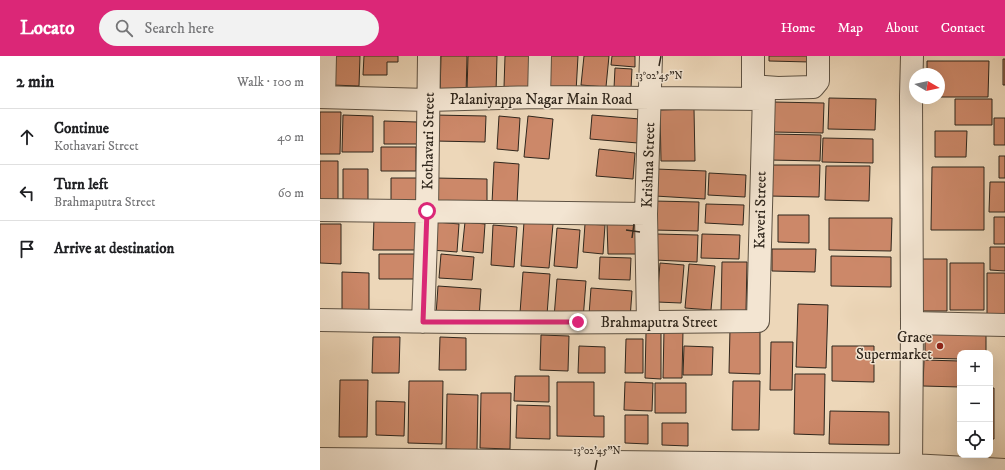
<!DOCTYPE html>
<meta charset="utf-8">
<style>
:root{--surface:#fff;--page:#f2f2f2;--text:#202124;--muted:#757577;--line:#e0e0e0;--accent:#db2777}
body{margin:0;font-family:"IM FELL DW Pica",serif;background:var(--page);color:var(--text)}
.controls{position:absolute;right:12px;bottom:12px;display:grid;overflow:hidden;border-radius:8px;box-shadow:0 4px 16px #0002}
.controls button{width:36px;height:36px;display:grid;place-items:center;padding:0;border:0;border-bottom:1px solid var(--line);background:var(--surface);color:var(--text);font:20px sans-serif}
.compass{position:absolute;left:589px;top:12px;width:36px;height:36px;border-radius:50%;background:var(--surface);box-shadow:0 4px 16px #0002;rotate:99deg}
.stop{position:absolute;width:12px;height:12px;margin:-9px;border:3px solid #db2777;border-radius:50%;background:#fff}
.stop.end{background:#db2777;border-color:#fff;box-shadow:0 1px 4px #0008}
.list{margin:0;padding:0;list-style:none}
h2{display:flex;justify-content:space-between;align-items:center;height:52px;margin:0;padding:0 16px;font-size:17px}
h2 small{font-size:13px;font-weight:400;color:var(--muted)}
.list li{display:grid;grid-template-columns:26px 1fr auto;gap:12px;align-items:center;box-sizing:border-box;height:56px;padding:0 16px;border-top:1px solid var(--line)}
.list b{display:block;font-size:15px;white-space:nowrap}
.list p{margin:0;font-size:13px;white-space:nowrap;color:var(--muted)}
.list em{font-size:13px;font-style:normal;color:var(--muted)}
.icon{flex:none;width:22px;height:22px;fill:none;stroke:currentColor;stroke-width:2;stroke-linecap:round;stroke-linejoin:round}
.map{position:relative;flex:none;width:685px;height:414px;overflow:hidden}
header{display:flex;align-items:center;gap:24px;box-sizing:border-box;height:56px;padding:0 20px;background:var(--accent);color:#fff}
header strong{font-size:19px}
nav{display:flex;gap:22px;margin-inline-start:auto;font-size:14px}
.search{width:280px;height:36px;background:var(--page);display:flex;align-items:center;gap:10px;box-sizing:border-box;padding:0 14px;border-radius:22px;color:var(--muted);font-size:15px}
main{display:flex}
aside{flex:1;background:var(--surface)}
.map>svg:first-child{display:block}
</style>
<header>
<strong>Locato</strong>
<div class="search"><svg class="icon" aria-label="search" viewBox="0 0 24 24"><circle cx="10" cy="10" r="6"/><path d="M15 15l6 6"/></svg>Search here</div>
<nav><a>Home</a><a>Map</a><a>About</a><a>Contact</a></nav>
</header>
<main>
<aside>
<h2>2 min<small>Walk · 100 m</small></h2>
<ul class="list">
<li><svg class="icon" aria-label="ahead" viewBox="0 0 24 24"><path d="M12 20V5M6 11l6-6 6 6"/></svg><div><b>Continue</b><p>Kothavari Street</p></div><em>40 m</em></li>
<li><svg class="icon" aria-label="left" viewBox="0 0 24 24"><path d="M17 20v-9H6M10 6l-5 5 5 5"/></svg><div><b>Turn left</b><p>Brahmaputra Street</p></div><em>60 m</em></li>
<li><svg class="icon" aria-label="arrive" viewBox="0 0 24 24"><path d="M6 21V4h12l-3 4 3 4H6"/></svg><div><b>Arrive at destination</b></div></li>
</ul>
</aside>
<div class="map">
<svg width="685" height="414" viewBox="0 0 685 414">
<rect width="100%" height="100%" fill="#edd7b9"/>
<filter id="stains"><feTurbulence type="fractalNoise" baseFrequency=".005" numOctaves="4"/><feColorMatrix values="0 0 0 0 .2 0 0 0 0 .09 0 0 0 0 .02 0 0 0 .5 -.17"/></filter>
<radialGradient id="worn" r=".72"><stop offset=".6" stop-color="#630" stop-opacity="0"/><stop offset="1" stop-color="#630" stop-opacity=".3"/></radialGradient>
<path fill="#cc8869" stroke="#2f261c" d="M12,0H40L39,30L12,29Z
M44,0H78V6H67V19H43Z
M121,0H147L146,39H120Z
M148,0H177L176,36L147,35Z
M185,0H212L211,32L184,31Z
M229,0H258L256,36L227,34Z
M264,0H289L286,31L261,29Z
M292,0H315V11L291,9Z
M449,0H490V6L449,5Z
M683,3H685V29H683Z
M607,5H669L668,41H619V18H607Z
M295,12L312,13L311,33L294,32Z
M509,42L556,43L555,74L508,73Z
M635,43H672V69H635Z
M453,46L504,47L503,77L453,76Z
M374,53L375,105H341L340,54Z
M0,56H21L20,98H0Z
M23,59L53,60V96H22Z
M114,59L166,60L165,86L114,85Z
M272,59L320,63L318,87L270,83Z
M179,60L200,62L198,95L177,93Z
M208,60L233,63L229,103L204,101Z
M674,62H685V89H674Z
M64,65L97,66V88H64Z
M615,75H647L646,101H615Z
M450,78L501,79L500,105L449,104Z
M503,82L553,83V107L502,106Z
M61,91H96V115H61Z
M279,93L315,97L313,123L276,120Z
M679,100H685V122H679Z
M0,105H18V149H0Z
M174,106L199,108L197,148L172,147Z
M448,109H500L499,141L448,140Z
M506,110H550L549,145L505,144Z
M612,111H664V174H611Z
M23,113H48V145H23Z
M336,113L386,115L385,143L335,140Z
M389,117L426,119L425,141L388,139Z
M71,122H98V146H71Z
M115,122L167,123V150L114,149Z
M670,126H685V156H669Z
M334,145L379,146L378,175L333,174Z
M386,148L424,149L423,169L385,167Z
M458,159H489V187L458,186Z
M674,161H685V188H674Z
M54,162H101L100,194H53Z
M509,162H572L571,195L509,194Z
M117,166L139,168L137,196L111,194Z
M145,166L165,168L163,197L142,195Z
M204,166L233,168L229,212L201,210Z
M0,168H21V208L0,207Z
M265,168L285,169L283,198L263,196Z
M287,168H317V198H288Z
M173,169L197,171L194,211L171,209Z
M237,172L260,174L257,212L234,210Z
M336,178L378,179L377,206L335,204Z
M382,178L420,179L419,203L381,202Z
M670,191H685V215L670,214Z
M452,193H496L495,216L452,215Z
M59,198H97L96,223H59Z
M121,198L154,201L152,224L119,222Z
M511,200L571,201V231L511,230Z
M280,201L311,202L310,224L279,223Z
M601,203H627V255H601Z
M402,206H427L426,255H401Z
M340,207L364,209L361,247L337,246Z
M630,207H664V254H630Z
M369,208L395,210L391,254L365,252Z
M22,216L49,217V258L22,257Z
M203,216L230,218L227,259L200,257Z
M667,217H685V260H667Z
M237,223L266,225L263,264L234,262Z
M118,230L161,233L159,262L116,259Z
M271,232L312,235L310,263L269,259Z
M478,248L508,249L506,312L476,311Z
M410,273H440V318L409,317Z
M344,274L363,275L362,322H343Z
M326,277H341V323L325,322Z
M605,277L666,278V297H640V303L605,302Z
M221,279L249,280L248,315L220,314Z
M53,281H80L79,317H52Z
M120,281L146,282V314H119Z
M306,283H323V317H305Z
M451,286H473L472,334H450Z
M259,290L285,291V317H258Z
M364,290L393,291L392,319H363Z
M512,290H554V326L512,325Z
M604,304L640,305V331L603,330Z
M475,318H505L504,379L474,378Z
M195,320H229V346L194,345Z
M20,324H48L47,381H19Z
M89,325H123L122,388L88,387Z
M413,325H440L439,374H412Z
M237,326H274V360H284V381L237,380Z
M305,326L333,327L332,355L304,354Z
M335,327H366V357H335Z
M670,332H674V383H670Z
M161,337H191L190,393L160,392Z
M127,338L158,339L157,394L126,393Z
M56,345L85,346L84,380L56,379Z
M197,349L230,350V383L196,382Z
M510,355L569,356V389L509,388Z
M305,359H328V388L305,387Z
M342,367H368V390L342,389Z"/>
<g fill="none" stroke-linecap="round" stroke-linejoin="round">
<defs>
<path id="minor" d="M433,30L458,32L493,31L498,25V0
M0,41L108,44L219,41L443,43
M4,41L5,0
M219,41L220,0
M0,154L326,158
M0,264C146,267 292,267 438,265L444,37L433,30V0
M103,266L107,155L109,0
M328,266L326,158L331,0
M592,267L685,269
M0,403L591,409L685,414
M591,414L592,267L591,40L592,0"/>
</defs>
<use href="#minor" stroke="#5e5243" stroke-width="24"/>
<use href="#minor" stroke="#f3e5d2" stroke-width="22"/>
</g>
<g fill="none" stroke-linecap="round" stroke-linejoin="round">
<path stroke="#db2777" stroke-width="5" d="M107,155L103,266H258"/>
</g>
<path fill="none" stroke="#2f261c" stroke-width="1.5" d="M339,10L341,0M306,174L320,176M312,182L314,168M275,414L277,404"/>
<circle fill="#8f2418" stroke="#f3e5d2" stroke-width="1.5" cx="620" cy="290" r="4"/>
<g text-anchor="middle" stroke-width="3" stroke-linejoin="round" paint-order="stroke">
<g font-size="15" fill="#2f261c" stroke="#f3e5d2">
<text x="221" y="48">Palaniyappa Nagar Main Road</text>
<text transform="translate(108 85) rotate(-89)" y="5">Kothavari Street</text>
<text transform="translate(328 109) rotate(-88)" y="5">Krishna Street</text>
<text transform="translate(440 154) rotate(-89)" y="5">Kaveri Street</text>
<text x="339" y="271">Brahmaputra Street</text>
</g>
<g font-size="15" fill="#2f261c" stroke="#f3e5d2" text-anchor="end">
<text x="612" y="286">Grace<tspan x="612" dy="17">Supermarket</tspan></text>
</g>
</g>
<g font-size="10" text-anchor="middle" fill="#2f261c" stroke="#f3e5d2" stroke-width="3" stroke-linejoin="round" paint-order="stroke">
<text x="339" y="23">13°02'45"N</text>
<text x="277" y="398">13°02'45"N</text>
</g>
<rect width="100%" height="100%" filter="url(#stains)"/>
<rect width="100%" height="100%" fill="url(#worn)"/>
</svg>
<div class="controls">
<button>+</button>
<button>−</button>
<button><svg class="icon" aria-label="locate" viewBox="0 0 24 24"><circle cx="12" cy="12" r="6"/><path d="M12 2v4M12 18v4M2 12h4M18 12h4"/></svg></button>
</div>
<svg class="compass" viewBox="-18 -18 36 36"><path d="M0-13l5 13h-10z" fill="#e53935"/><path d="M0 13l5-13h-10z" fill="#757577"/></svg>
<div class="stop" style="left:107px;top:155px"></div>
<div class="stop end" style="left:258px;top:266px"></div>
</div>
</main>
